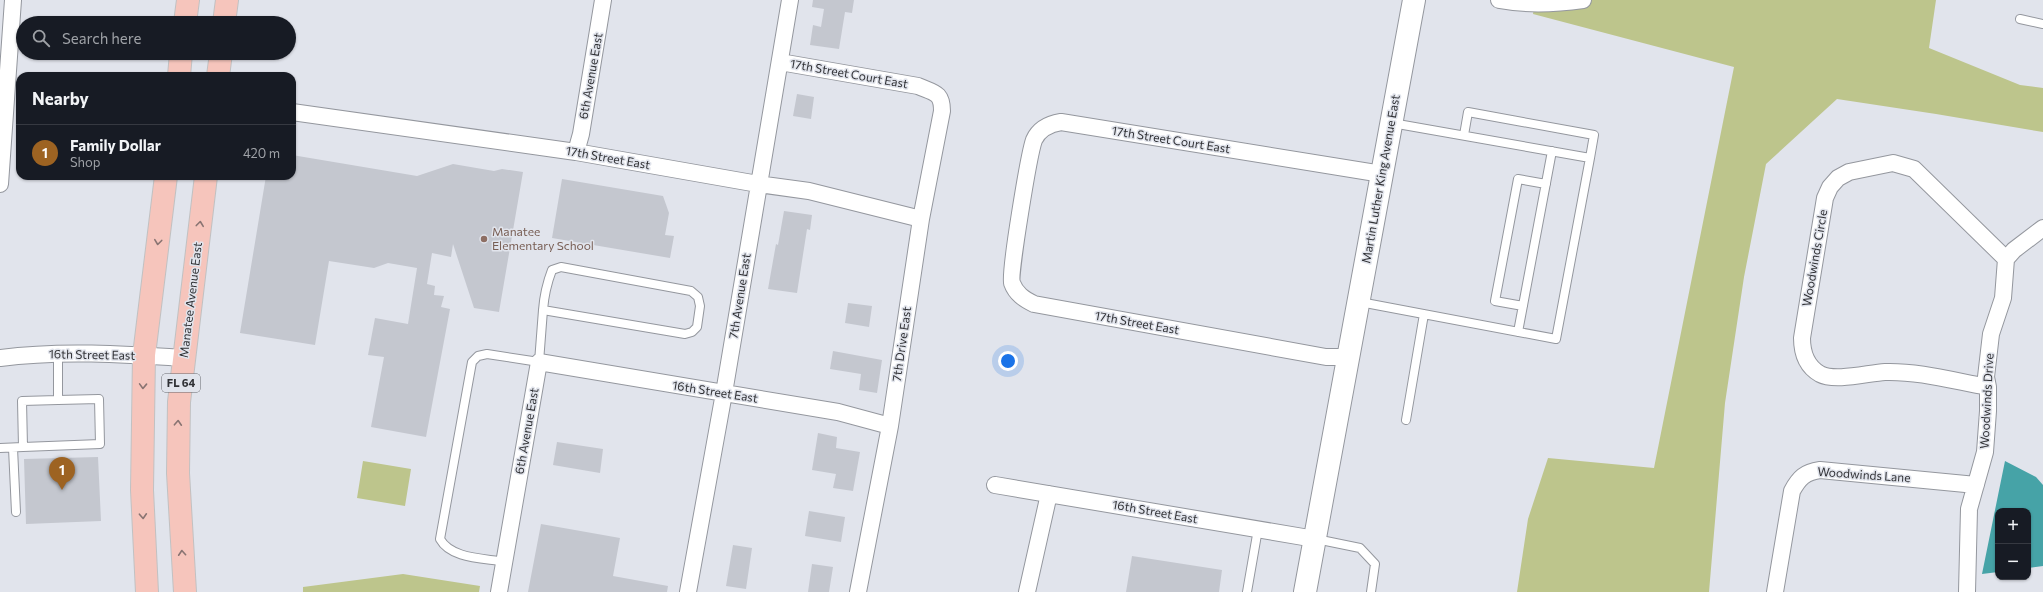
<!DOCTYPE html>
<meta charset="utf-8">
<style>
:root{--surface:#171b24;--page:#20242c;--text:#f1f3f6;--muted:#9ea1a6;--line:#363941;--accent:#9d6322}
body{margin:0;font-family:Commissioner,sans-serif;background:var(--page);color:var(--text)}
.controls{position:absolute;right:12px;bottom:12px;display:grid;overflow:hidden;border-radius:8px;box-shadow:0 1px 3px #0004}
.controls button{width:36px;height:36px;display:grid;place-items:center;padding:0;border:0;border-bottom:1px solid var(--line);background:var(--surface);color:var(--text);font:20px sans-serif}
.you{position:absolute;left:1008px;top:361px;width:14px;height:14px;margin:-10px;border:3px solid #fff;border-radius:50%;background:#1a73e8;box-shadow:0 0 0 6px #1a73e833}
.badge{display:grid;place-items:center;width:26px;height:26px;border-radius:50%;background:var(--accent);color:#fff;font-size:13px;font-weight:700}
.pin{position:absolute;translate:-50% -33px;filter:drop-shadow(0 1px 2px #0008)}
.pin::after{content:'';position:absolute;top:21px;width:14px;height:12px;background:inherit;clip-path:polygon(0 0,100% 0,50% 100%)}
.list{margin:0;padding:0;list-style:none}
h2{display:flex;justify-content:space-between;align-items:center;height:52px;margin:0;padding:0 16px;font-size:17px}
h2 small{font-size:13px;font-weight:400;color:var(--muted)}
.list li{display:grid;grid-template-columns:26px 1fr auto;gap:12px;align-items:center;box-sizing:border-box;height:56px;padding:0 16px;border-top:1px solid var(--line)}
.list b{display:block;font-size:15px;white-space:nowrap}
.list p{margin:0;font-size:13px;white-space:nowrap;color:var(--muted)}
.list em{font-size:13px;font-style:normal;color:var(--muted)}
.icon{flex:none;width:22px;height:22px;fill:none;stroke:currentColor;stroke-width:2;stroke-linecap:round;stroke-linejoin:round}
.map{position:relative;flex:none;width:2043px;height:592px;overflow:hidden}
.search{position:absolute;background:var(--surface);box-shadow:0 1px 3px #0004;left:16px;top:16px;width:280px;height:44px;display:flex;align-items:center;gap:10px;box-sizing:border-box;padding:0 14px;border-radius:22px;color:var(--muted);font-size:15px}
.panel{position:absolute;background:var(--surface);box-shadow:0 1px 3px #0004;left:16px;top:72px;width:280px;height:108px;border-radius:12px}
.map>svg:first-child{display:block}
</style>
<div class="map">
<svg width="2043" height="592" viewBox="0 0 2043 592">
<rect width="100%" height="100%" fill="#e1e4ec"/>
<path fill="#bdc58c" d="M1535,0H1936L1929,48L2020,85L2043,88V132L1936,114L1837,99L1766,164L1744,277L1725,403L1709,592H1517L1528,519L1548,458L1654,468L1734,67L1533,14Z
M363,461L411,469L405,506L357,498Z
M403,574L480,586L479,592H303V587Z"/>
<path fill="#46a3a7" d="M2005,461L2036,477L2043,485V566L2028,568V511H1998V572L1982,574Z"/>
<path fill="#c4c7cf" d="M813,0H854L852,13L845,12L839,49L810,45L813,25L821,27L824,9L812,7Z
M797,94L814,97L811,119L793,116Z
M292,155L417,176L453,164L494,171L502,169L523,172L499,312L474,308L453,244L451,257L432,253L427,284L435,286L434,295L444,296L441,307L450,309L426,437L371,427L384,357L368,355L375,318L408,324L417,268L388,263L374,268L329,261L315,345L240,333L266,176H292Z
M562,179L663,196L669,213L665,235L674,236L670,258L552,238Z
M784,211L812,215L810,230L807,229L797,293L768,289L776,244L778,245Z
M848,303L872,306L869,327L845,323Z
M833,351L882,360L877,393L859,390L861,374L830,369Z
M818,433L837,437L836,448L860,452L853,491L833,488L836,474L812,470Z
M557,442L603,449L600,473L553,465Z
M98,457L101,521L26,524L24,459Z
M809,511L845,517L841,542L805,536Z
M541,524L620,538L613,576L668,586L667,592H528Z
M733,545L752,548L746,589L726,586Z
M1132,556L1222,570L1219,592H1126Z
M812,564L833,567L829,592H808Z"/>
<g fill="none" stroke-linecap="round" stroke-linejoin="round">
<defs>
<path id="lane" d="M2020,19L2043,24
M1464,135L1468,112L1594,135L1590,158
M1360,302L1556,339L1590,158L1392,123
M1523,306L1495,301L1518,179L1546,184
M1518,332L1552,151
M1406,420L1424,314
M23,447L100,444L99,399L58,400V354
M0,448L23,447L22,401L58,400
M13,448L16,512
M1316,539L1360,548L1375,564L1371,592
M505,562C484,558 451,559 440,539L472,362L478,356L487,354L539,362L543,310C544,297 547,283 552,270L561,267L691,291L698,297L700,306L697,327L692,332L685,334L543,310
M1247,592L1258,529"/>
<path id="street" d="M1499,0C1526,5 1555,4 1583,0
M780,62L918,86C934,93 942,92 942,111L921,219L890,426L858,592
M292,112L576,152L758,184L809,191L921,219
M576,152L581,134L603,0
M0,184L13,0
M1348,357H1326L1034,304C1024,299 1016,294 1012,283C1009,274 1029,154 1034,140C1039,129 1049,124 1061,122L1382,174
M0,358C59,350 124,354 183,358
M1988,387C1954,381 1919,371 1885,372C1868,373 1835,382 1820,374C1806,366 1802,353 1802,338L1825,198L1830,187L1838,178L1849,172L1893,163L1914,169L2006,259
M995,485L1315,539
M499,592L539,362L838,412L890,426
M688,592L724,393L790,0
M1027,592L1049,494
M1775,592L1792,491C1799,478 1805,472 1820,470L1976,485
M1967,592L1969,509L1985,452L1988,411V387L1986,377L1991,334L2003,298L2006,259L2014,250L2043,228"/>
<path id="secondary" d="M1305,592L1414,0"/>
<path id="primary" d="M185,23L188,0
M224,23L227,0
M179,76L181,53
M218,76L221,53
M147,592L142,490L144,355L166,176
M185,592L178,473L179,402L206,176"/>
</defs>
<use href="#lane" stroke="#94979e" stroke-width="10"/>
<use href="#street" stroke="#94979e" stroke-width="18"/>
<use href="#secondary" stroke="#94979e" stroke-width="24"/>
<use href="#primary" stroke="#c1c1c2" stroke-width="24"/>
<use href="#lane" stroke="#fff" stroke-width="8"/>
<use href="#street" stroke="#fff" stroke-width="16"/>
<use href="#secondary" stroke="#fff" stroke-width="22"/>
<use href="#primary" stroke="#f6c5bc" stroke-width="22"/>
</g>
<defs><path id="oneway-chevron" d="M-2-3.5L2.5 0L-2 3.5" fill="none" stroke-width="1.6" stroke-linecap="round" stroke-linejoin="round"/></defs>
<g stroke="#897472">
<use href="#oneway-chevron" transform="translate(200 224) rotate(-83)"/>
<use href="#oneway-chevron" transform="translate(158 242) rotate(97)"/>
<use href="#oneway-chevron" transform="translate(143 386) rotate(92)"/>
<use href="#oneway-chevron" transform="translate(178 423) rotate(-87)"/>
<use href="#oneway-chevron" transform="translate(143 516) rotate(87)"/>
<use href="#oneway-chevron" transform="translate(182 553) rotate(-94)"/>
</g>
<circle fill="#8d6e63" stroke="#e1e4ec" stroke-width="1.5" cx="484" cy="239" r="4"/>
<g text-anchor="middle" stroke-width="3" stroke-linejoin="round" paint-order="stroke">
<rect fill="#e1e4ec" stroke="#65676c" stroke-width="1" x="162" y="374" width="38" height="18" rx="3"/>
<g font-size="11" font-weight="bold" fill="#303135">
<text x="181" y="387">FL 64</text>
</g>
<g font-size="12" fill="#303135" stroke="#e1e4ec">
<text transform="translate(849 74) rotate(10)" y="4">17th Street Court East</text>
<text transform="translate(591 76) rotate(-80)" y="4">6th Avenue East</text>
<text transform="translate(1171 140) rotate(9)" y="4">17th Street Court East</text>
<text transform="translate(608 158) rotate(10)" y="4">17th Street East</text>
<text transform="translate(1381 179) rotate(-80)" y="4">Martin Luther King Avenue East</text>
<text transform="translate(1815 258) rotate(-80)" y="4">Woodwinds Circle</text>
<text transform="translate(740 296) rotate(-81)" y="4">7th Avenue East</text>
<text transform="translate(191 300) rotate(-83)" y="4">Manatee Avenue East</text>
<text transform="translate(1137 323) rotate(10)" y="4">17th Street East</text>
<text transform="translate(902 344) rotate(-82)" y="4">7th Drive East</text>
<text transform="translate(92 355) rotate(1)" y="4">16th Street East</text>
<text transform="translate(715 392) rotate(9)" y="4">16th Street East</text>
<text transform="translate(1987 401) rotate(-87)" y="4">Woodwinds Drive</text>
<text transform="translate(527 431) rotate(-80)" y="4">6th Avenue East</text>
<text transform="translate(1864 475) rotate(4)" y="4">Woodwinds Lane</text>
<text transform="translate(1155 512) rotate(10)" y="4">16th Street East</text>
</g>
<g font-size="12" fill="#785e54" stroke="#e1e4ec" text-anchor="start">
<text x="492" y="236">Manatee<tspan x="492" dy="14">Elementary School</tspan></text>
</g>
</g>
</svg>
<div class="controls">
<button>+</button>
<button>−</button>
</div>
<div class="you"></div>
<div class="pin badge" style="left:62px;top:490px">1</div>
<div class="search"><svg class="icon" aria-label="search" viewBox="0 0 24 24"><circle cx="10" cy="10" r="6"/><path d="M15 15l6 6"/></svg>Search here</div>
<section class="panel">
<h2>Nearby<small></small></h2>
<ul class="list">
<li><span class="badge">1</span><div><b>Family Dollar</b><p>Shop</p></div><em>420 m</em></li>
</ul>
</section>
</div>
